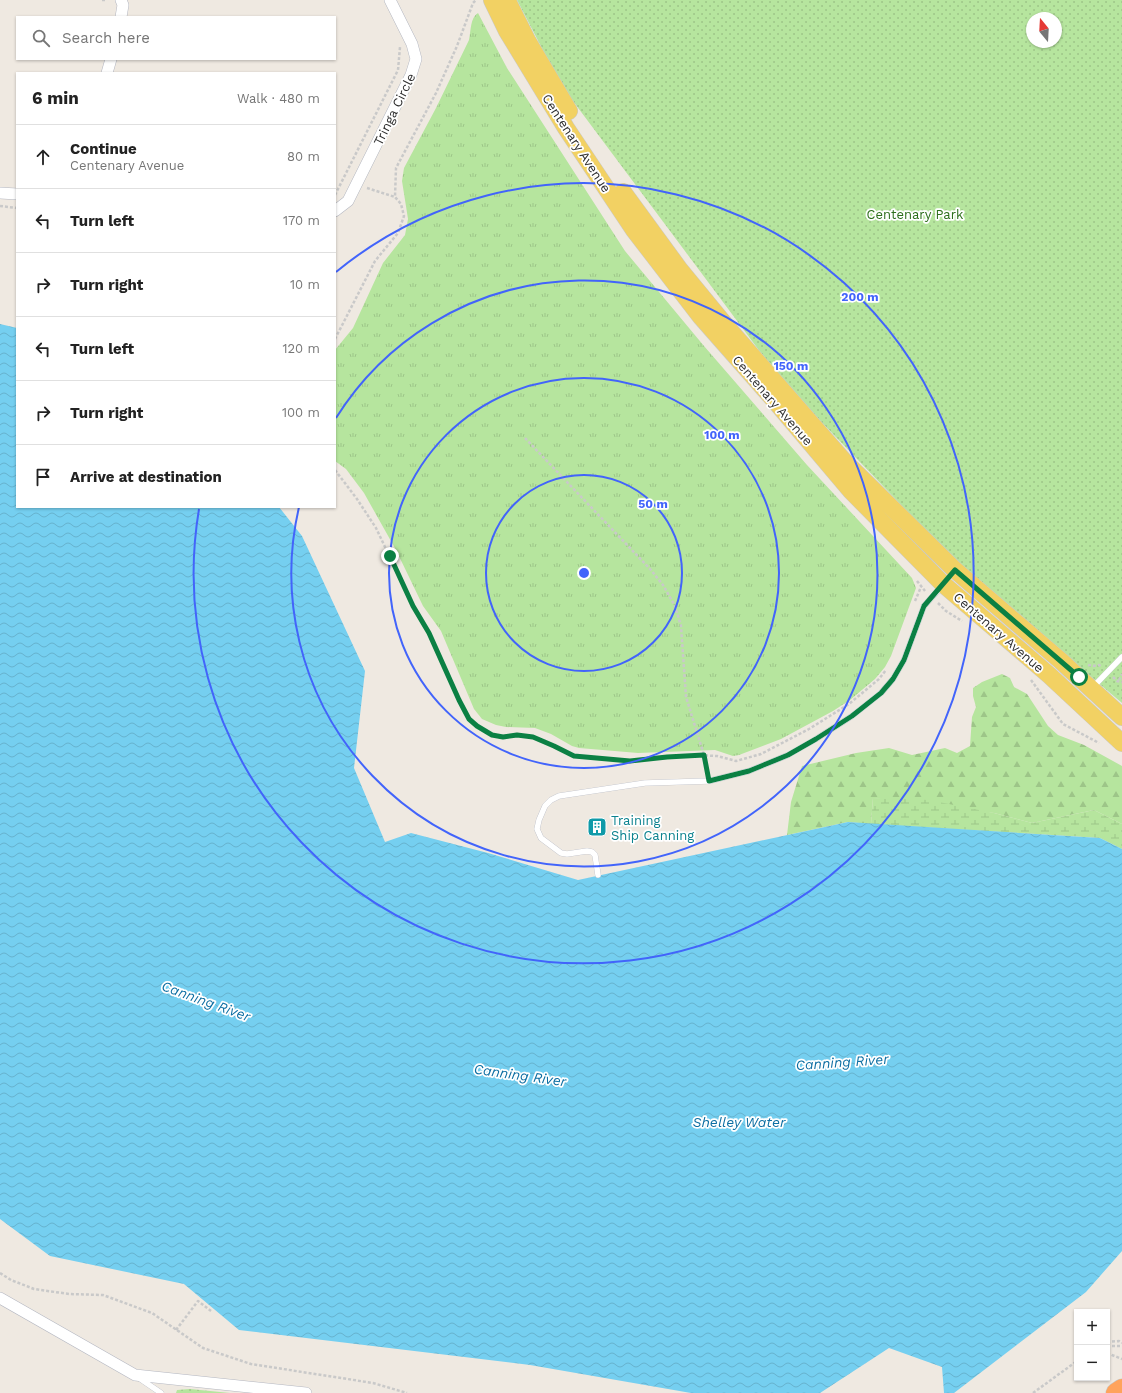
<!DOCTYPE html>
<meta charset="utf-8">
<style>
:root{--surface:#fff;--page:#f2f2f2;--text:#222;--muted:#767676;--line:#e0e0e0}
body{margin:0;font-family:"Work Sans",sans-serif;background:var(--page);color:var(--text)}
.controls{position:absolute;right:12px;bottom:12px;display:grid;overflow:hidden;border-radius:0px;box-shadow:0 1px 3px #0004}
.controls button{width:36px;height:36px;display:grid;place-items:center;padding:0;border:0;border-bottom:1px solid var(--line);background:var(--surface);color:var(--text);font:20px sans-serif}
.compass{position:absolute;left:1026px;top:12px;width:36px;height:36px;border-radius:50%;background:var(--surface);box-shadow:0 1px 3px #0004;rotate:342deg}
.stop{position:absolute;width:12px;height:12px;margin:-9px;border:3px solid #0b8043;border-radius:50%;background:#fff}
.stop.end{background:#0b8043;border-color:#fff;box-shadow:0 1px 4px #0008}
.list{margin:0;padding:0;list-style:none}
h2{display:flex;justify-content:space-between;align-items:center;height:52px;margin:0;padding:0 16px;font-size:17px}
h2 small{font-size:13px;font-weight:400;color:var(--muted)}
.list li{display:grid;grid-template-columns:26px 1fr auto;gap:12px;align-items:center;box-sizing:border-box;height:64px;padding:0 16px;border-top:1px solid var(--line)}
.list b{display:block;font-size:15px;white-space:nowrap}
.list p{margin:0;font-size:13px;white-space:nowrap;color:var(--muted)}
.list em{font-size:13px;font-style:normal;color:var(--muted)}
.icon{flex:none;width:22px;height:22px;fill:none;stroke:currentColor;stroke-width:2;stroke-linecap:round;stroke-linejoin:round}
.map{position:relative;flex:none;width:1122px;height:1393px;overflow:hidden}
.search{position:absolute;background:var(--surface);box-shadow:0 1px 3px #0004;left:16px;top:16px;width:320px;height:44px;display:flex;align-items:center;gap:10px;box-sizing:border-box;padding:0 14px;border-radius:0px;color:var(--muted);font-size:15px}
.panel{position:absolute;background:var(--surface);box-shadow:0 1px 3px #0004;left:16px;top:72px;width:320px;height:436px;border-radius:0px}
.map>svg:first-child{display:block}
</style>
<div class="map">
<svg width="1122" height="1393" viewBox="0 0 1122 1393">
<defs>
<pattern id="grass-tufts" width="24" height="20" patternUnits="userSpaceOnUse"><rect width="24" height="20" fill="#b6e59e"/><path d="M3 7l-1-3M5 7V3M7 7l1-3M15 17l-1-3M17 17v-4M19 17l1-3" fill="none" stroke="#9dc588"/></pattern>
<pattern id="forest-firs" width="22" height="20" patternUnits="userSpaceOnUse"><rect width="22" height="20" fill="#b6e59e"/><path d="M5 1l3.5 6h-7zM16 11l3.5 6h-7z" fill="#9dc588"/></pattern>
<pattern id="wetland-marsh" width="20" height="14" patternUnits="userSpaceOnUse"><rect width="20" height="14" fill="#b6e59e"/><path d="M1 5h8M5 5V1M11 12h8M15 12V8" fill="none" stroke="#9dc588"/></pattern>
<pattern id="park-dots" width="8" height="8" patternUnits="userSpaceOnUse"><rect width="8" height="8" fill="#b6e59e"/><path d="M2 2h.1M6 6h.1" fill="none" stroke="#9dc588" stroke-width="1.8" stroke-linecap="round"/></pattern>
<pattern id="water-waves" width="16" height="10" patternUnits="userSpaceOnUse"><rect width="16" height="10" fill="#75cff0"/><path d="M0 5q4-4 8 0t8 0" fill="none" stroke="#66b2ce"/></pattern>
</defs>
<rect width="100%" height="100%" fill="#efe9e1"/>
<path fill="url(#grass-tufts)" d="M478,13L507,68L625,251L704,346L807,465L912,578L916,588L891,656L885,667L875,679L850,700L833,711L781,739L739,755L733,756L715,750L638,753L579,748L572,746L551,734L535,728L506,727L496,725L482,719L474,709L441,631L423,606L396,550L364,493L346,469L335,461V350L353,328L383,263L405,235L408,219L402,181L404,168L436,108L469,40C471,31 470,18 478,13Z"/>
<path fill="url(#forest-firs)" d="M1002,674L1010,678L1014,687L1027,694L1048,726L1058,735L1084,745L1122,766V824L1094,810L1032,823L994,813L873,798L871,824L848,822L787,835L791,802L802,766L856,753L889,748L912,755L945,748L957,753L970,746L972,717L976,707L973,696V688L982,682Z"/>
<path fill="url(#wetland-marsh)" d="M873,798L929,800L994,813L1032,823L1094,810L1122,824V849L1100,838L871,824Z"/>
<path fill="url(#park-dots)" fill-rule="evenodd" d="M517,0H1122V703L959,565L782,381L561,85ZM1032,18H1056V42H1032Z
M190,1389L230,1393H176L177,1390Z"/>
<path fill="url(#water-waves)" d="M0,324L17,328V507H279L302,536L365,671L354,768L385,842L411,833L488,853L578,880L848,822L1100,838L1122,849V1251L1086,1292L954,1393H944L942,1367L889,1348L820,1393H691L530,1365L239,1330L184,1284L50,1256L0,1219Z"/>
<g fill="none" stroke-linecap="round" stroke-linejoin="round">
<defs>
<path id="lane" d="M1093,687L1122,657
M598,875L595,855L592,852L587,851L567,854L561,853L541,838L537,829L539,820L545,806L551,800L559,796L645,783L709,781L749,771L788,755L816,739L852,716L881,693L893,679L904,660L924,606L942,586
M139,1378L161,1393"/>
<path id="street" d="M121,17L123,5L121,0
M107,73L111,59
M0,193L17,194
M335,211L348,201L411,75L416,59L412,44L390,0
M0,1298L135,1375L306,1393"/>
<path id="primary" d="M492,0L507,31L566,128L634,230L701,317L775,401L851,491L943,584L1049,675L1122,743
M507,0L527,40L569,111
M623,192L680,270L726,326L844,461L955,570L1061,661L1122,717"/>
<path id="highway" d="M1116,1393L1122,1389"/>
</defs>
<use href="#lane" stroke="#b4b7c1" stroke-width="6"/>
<use href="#street" stroke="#b4b7c1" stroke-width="12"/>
<use href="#primary" stroke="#c9c9c9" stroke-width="18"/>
<use href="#highway" stroke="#c9c9c9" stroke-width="21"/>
<path stroke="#c9c9c9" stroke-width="2.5" stroke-dasharray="3 2" stroke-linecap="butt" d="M102,0H106
M367,188L395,197
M335,195L398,70L400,47
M0,206L17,208
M335,339L375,261L398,233L404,216L401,204L395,197L396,168L436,93L457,46L473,3L476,0
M525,438L651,570L663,585L675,606L681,626L686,697L704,755L708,772
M335,470L357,499L376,528L413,606L429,633L459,700L469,719L477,726L492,735L503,737L517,735L533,737L554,746L574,756L630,761L697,755L717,756L736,761L761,754L809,729L849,704L879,679L886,670
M917,581L925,591
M915,601L921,587
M938,603L946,611L962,621
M1088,665L1093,666L1099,665L1102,667
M1113,677L1117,681L1122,682
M1031,680L1063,724L1099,743
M1119,680L1122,674
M0,1273L11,1280L34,1289L69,1294L103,1295L152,1313L203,1348L251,1364L373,1383L407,1393
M176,1330L198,1301L211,1311
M1107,1342L1119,1341L1122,1343
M1107,1346H1122
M1107,1353L1122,1359
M1033,1393L1077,1361"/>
<use href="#lane" stroke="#fff" stroke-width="5.5"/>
<use href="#street" stroke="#fff" stroke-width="11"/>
<use href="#primary" stroke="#f2d163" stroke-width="17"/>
<use href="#highway" stroke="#ffa35c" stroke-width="20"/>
</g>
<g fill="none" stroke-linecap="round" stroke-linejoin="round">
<path stroke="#0b8043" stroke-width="5" d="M390,556L413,606L429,633L459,700L469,719L477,726L492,735L503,737L517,735L533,737L554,746L574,756L630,761L667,757L704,755L709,781L749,771L788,755L816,739L852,716L881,693L893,679L904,660L924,606L955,570L1079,677"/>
</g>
<g fill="none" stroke="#4264fb" stroke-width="2">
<circle cx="584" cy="573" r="98"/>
<circle cx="584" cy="573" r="195"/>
<path d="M336 418A293 293 0 1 1 299 507"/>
<path d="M336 272A390 390 0 1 1 199 509"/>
</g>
<defs>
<symbol id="building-square" viewBox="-11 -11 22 22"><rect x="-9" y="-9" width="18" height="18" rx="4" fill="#0f9aa8" stroke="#fff"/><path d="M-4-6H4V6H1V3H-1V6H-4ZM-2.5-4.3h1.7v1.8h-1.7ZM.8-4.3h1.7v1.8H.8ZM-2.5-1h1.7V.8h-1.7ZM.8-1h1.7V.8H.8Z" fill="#fff"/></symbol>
</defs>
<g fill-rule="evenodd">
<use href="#building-square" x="586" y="816" width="22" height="22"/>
</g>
<g text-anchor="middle" stroke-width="3.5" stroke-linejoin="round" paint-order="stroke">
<g font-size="13" fill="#2e2e2e" stroke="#fff">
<text transform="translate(394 109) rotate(-64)" y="5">Tringa Circle</text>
<text transform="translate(577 143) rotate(57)" y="5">Centenary Avenue</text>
<text transform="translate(773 400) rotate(49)" y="5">Centenary Avenue</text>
<text transform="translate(999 632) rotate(41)" y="5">Centenary Avenue</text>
</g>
<g font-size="13" fill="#2c6e1b" stroke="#fff">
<text x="915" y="219">Centenary Park</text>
</g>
<g font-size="13" fill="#0d838f" stroke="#fff" text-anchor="start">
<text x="611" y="825">Training<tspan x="611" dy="15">Ship Canning</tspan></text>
</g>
<g font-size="14" font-style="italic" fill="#0d6fa3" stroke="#fff">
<text transform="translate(206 1001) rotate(20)" y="5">Canning River</text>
<text transform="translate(842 1062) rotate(-4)" y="5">Canning River</text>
<text transform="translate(520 1075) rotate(8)" y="5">Canning River</text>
<text x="739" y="1127">Shelley Water</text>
</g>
</g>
<circle cx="584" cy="573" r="6" fill="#4264fb" stroke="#fff" stroke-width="2"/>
<g font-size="12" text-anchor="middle" font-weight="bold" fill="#4264fb" stroke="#fff" stroke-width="3.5" stroke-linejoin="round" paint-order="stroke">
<text x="860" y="301">200 m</text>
<text x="791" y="370">150 m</text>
<text x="722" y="439">100 m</text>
<text x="653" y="508">50 m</text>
</g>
</svg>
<div class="controls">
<button>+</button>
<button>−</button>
</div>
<svg class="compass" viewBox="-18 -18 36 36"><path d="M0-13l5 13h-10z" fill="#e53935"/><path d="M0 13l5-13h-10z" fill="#767676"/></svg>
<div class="stop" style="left:1079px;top:677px"></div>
<div class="stop end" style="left:390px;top:556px"></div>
<div class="search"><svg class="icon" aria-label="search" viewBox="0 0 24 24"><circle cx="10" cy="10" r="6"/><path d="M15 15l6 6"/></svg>Search here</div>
<section class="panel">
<h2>6 min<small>Walk · 480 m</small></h2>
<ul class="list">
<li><svg class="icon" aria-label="ahead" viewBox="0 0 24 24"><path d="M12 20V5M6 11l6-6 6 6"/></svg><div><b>Continue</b><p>Centenary Avenue</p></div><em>80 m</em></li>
<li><svg class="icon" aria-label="left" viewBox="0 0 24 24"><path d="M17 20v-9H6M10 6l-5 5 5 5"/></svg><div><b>Turn left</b></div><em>170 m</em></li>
<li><svg class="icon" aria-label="right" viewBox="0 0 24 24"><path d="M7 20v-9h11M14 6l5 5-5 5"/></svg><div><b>Turn right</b></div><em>10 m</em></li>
<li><svg class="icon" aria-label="left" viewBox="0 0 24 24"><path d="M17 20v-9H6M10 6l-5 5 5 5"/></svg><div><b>Turn left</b></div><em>120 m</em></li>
<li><svg class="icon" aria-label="right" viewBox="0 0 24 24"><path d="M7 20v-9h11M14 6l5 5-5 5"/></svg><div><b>Turn right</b></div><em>100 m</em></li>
<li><svg class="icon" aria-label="arrive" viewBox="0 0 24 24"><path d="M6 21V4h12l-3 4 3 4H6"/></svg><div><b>Arrive at destination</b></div></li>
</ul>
</section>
</div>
